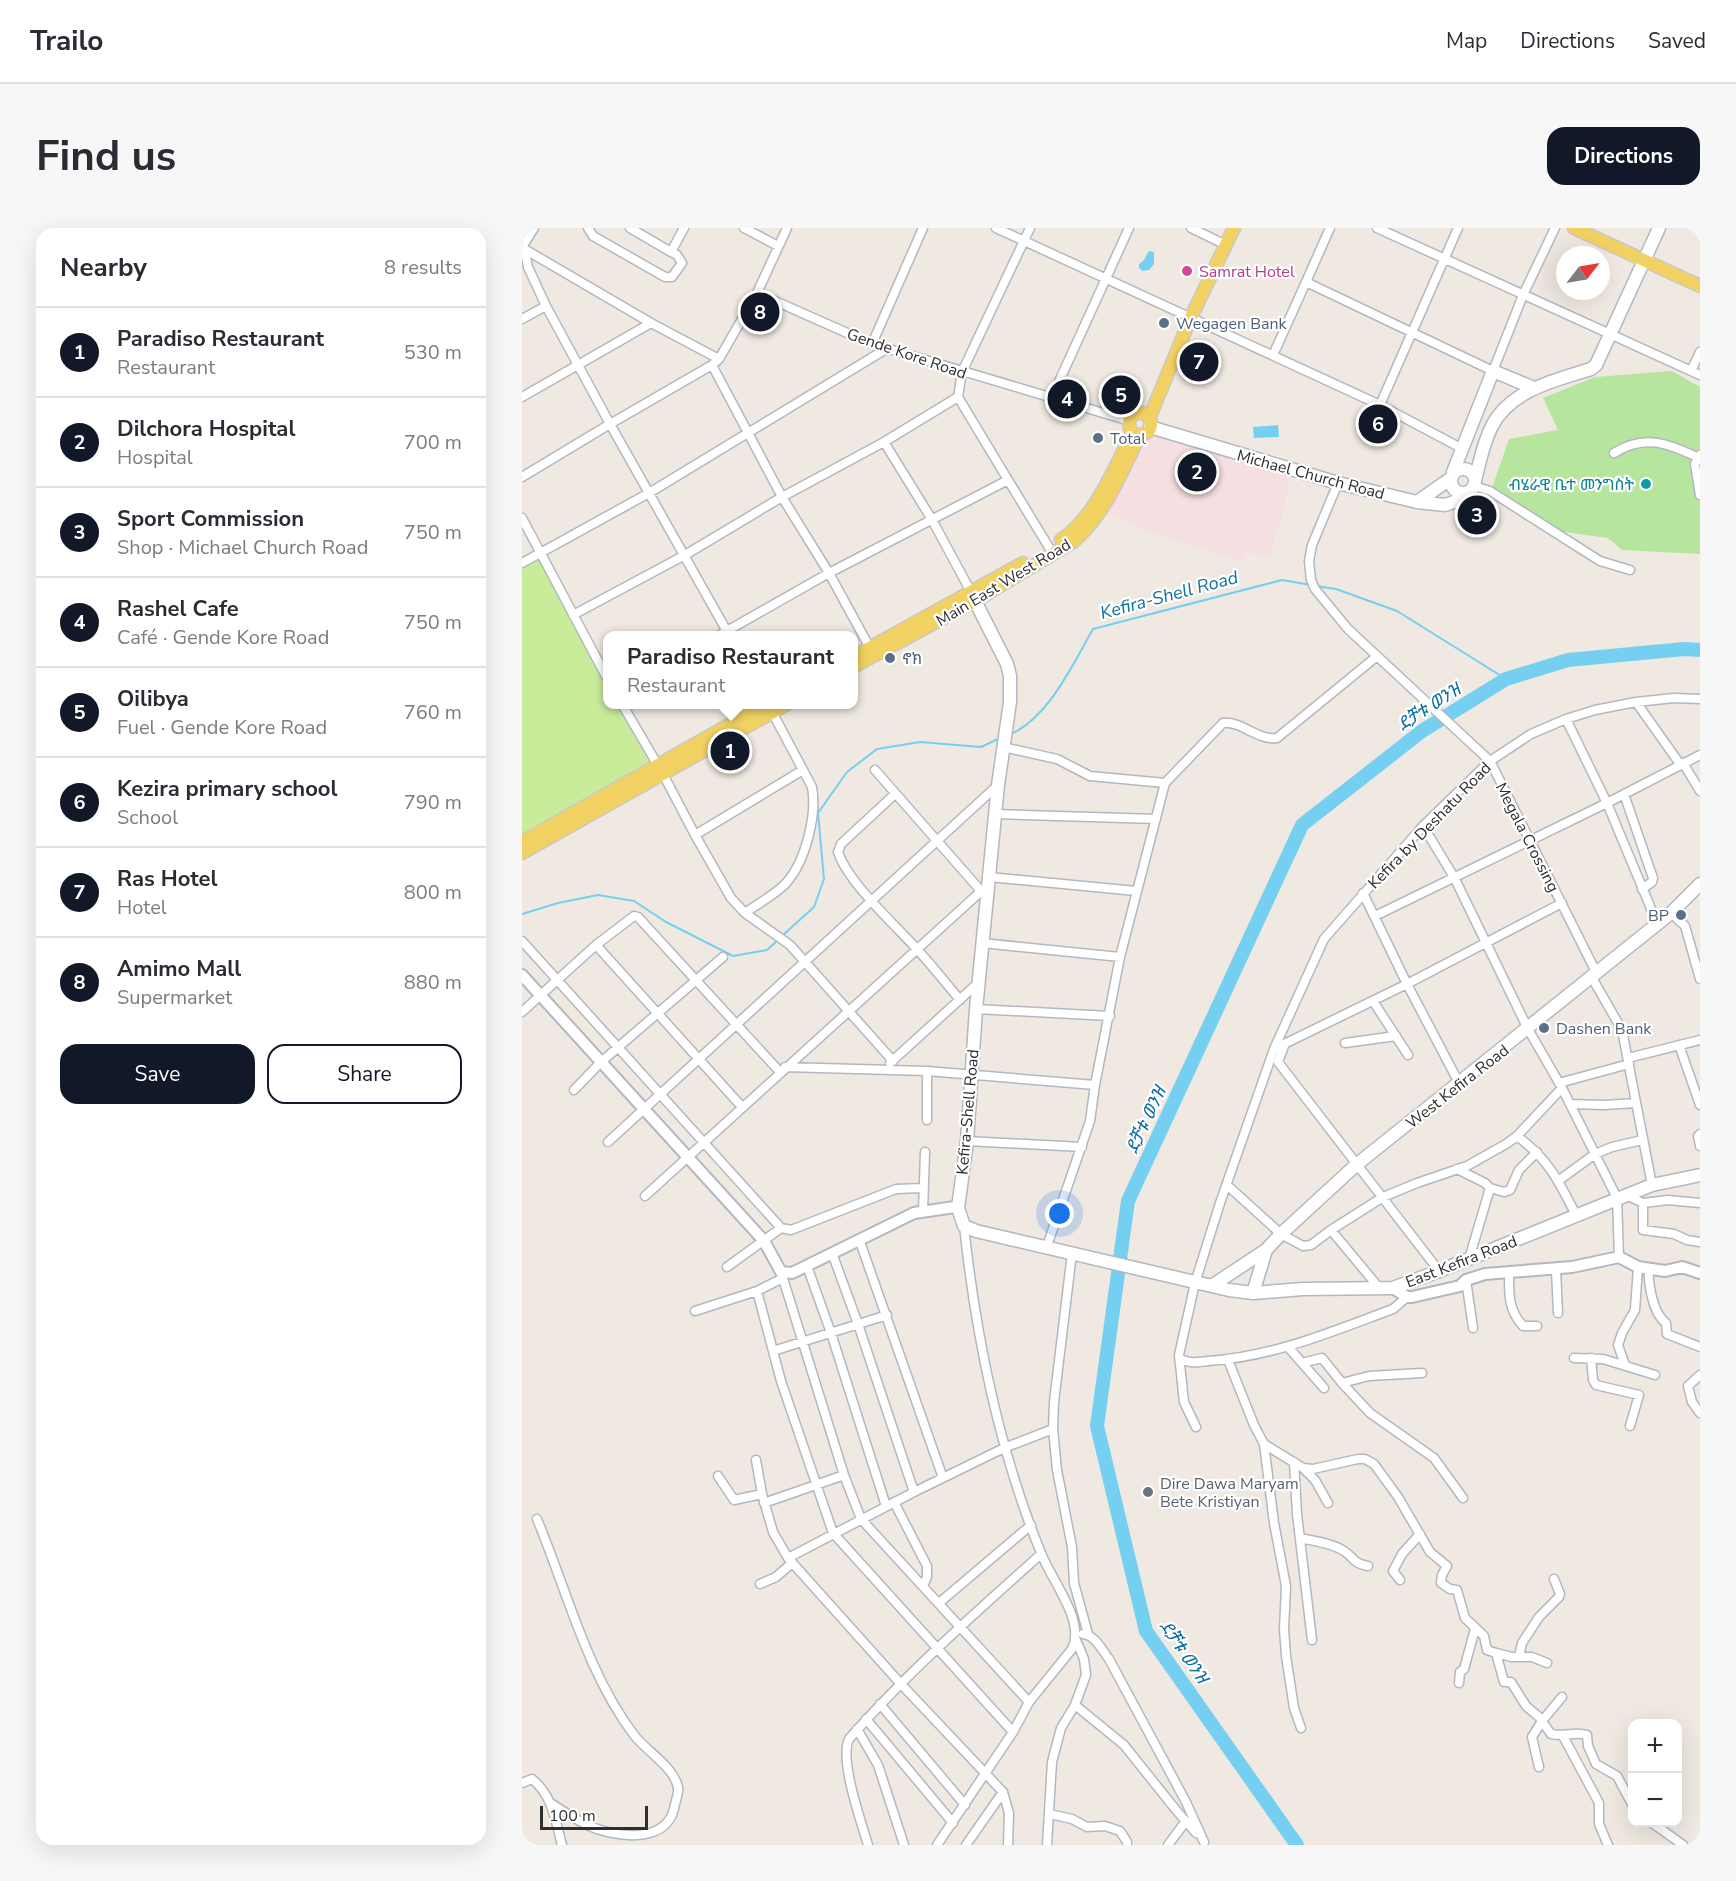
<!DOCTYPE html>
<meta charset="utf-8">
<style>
:root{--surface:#fff;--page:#f7f7f7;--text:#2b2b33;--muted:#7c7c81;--line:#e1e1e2;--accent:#111827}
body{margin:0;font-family:"Nunito Sans","Noto Sans Ethiopic",sans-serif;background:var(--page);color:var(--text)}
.controls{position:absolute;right:18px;bottom:18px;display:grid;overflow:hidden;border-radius:12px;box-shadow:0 6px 24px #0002}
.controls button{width:54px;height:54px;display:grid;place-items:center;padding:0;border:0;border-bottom:2px solid var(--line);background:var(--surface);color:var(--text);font:30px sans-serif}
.compass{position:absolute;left:1034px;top:18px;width:54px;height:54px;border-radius:50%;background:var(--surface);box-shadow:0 6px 24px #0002;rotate:59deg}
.scale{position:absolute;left:18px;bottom:15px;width:108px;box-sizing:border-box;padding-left:6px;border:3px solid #2e2e2e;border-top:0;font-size:16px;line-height:21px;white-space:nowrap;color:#2e2e2e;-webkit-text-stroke:4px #fff;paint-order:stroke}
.you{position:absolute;left:538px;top:986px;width:21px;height:21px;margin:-15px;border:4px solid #fff;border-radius:50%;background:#1a73e8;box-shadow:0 0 0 9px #1a73e833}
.badge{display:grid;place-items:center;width:39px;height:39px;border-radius:50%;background:var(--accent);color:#fff;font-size:20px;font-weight:700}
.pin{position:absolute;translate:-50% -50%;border:3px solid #fff;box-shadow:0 2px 6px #0006}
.popup{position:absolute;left:81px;top:403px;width:255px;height:78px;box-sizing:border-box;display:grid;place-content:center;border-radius:12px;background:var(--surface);filter:drop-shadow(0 2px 4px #0005);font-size:20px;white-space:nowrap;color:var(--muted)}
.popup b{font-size:22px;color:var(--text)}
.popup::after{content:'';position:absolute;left:50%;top:100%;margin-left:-12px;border:12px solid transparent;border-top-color:var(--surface)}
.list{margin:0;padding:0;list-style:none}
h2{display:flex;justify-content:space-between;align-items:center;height:78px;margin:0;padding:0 24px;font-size:26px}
h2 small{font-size:20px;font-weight:400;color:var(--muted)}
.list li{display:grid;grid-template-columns:39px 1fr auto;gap:18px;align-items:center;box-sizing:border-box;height:90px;padding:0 24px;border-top:2px solid var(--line)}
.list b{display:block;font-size:22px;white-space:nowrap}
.list p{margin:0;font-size:20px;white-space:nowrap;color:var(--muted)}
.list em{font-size:20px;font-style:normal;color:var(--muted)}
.actions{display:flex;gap:12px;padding:18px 24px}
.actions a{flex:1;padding:14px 0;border:2px solid var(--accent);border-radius:18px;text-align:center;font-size:21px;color:var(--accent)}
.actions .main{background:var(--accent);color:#fff}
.map{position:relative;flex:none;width:1178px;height:1617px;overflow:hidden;border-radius:18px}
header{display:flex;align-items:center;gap:36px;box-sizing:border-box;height:84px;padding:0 30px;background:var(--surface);border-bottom:2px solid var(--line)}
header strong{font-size:28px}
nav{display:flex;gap:33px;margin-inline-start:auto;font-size:21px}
.intro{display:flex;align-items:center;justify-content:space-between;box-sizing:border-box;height:144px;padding:0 36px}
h1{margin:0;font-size:42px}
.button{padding:15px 27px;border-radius:18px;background:var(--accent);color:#fff;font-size:21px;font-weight:700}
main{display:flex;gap:36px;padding:0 36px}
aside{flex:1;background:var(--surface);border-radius:18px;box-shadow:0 6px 24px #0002}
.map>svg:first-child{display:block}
</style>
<header>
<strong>Trailo</strong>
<nav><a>Map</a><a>Directions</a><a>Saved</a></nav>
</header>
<div class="intro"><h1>Find us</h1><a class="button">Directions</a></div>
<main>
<aside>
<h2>Nearby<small>8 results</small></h2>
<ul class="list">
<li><span class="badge">1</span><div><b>Paradiso Restaurant</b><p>Restaurant</p></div><em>530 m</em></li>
<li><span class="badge">2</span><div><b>Dilchora Hospital</b><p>Hospital</p></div><em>700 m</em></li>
<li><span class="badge">3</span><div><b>Sport Commission</b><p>Shop · Michael Church Road</p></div><em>750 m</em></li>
<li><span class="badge">4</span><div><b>Rashel Cafe</b><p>Café · Gende Kore Road</p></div><em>750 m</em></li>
<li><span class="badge">5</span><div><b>Oilibya</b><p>Fuel · Gende Kore Road</p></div><em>760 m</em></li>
<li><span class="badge">6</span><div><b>Kezira primary school</b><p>School</p></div><em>790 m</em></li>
<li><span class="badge">7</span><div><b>Ras Hotel</b><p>Hotel</p></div><em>800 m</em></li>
<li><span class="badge">8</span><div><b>Amimo Mall</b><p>Supermarket</p></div><em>880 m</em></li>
</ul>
<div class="actions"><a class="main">Save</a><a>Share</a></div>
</aside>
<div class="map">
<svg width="1178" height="1617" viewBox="0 0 1178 1617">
<rect width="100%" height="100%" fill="#efe9e1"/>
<path fill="#f5dfe0" d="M635,206L769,246L760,288L747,329L723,324L722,335L622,302L583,284L619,216L622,212H626Z"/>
<path fill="#b6e59e" d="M1150,143L1178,159V326L1100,322L1086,310L1028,302L969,263L987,211L1036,202L1021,170L1073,149Z"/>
<path fill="#c9ec9a" d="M18,325L85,450V476L100,477L136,537L0,614V335Z"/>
<path fill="#75cff0" d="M627,23L632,24V36L627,42L620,43L617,40V36L622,32Z
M756,197L757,209L732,210L731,199Z"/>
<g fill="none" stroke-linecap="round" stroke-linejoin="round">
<path stroke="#75cff0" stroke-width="2" d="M794,358L814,361L875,383L984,451
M489,506C527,489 551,436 571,401L760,352L789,357
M0,686L36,675L76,667L112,673L144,694L211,728L245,722L257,711
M261,707L292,679L302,651L296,585L325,544L355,521L398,514L459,519L478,510"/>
<path stroke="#75cff0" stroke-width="14" d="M775,1617L624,1403L575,1198L606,973L780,597L900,503L984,451L1046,432L1162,421L1178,422"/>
<defs>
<path id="minor" d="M66,0L71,8L143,49H150L160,35L155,27L149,24L162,0
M108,0L149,24
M222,0L256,18
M474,0L858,177L936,0
M669,0L704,17
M855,0L1178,147
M0,9L6,39L24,78L88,196L190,137L197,131L235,65L265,0
M2,16L12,0
M4,22L129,95L197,131
M784,54L808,0
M235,65L350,116L608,193
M0,91L24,78
M350,116L401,0
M751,127L784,54L971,143L1001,67L1033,0
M190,137L260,269L307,345L349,422
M1169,143L1178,124
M0,169L129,95
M436,169L486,252
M529,171L607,0
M858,177L939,220
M362,214L409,290L449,364
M1092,225C1122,206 1145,215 1175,229
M1178,227L1173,236L1178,267
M0,249L88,196L207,407
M816,255L790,317L787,333L789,352L793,361L826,401L968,533L1074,744
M952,258L968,263L1078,333L1108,342
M0,290L85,450
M0,335L127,265L364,121
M51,387L163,327L260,269L362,214L436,169L440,144L508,0
M196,408L307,345L486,252L531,326
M1114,474L1158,536
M100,476L141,546L173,607L209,670L223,685L268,717L371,833
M1044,491L1085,575L1135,695
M481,519L535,531L568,548L643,555
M1161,535L1178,563
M353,542L459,663
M373,566L319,616L316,624C326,654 370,694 392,718C408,735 423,754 438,772
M1102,566L1131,650L1130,654L1120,661
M473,586L634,591
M901,598L932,649L1006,801L1040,860L1095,970L1097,1029
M173,607L281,542
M467,649L614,663
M841,665L885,756L937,855
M223,685C235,676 256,665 265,654C284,632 295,586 290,559L248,480
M1149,685L1163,698L1178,751
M853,688L1085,575L1178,527
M0,713L259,1000L269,1002L374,961L401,960
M460,715L598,729
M74,717L220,879
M1069,748L1100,802L1130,957
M851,773L886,827
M454,781L588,788
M0,784L74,717L112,688L116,689L258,844
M823,815L874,808
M1157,817L1178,877
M762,818L756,834L917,1043
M752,821L885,756L1040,675
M1106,830L1178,812
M368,835L456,755
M263,839L405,843L573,857
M405,843V892
M1037,855L1107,836
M52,862L79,834L201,729
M1048,876L1082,877L1114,875
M1178,906L1176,908L1178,918
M995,908C1027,932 1036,952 1054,987
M445,913L560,919
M86,914L476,557
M935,941L963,955L968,960L947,1031
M1036,953L1073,926L1090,919L1120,912
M705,957L759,1006L781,1018L789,1017L809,1002L861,969L895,955L945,938L984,916L995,908L1040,860
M968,960L982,964L988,962L997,942L1015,924
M1104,967L1121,975L1146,972L1178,975
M123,968L466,657
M1121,975V1002L1152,1006L1165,1012L1178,1014
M401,983L403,924
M809,1002L858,1061
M337,1011L421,1250
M525,1018L568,893L573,857L598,729L643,555L701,495C720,493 736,513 755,510L854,429
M310,1025L336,1096L392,1264
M550,1025L532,1174L531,1201L535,1242L550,1319L552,1355L566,1406
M285,1038L309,1105L364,1278
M205,1039L259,1000
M1034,1041L1036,1085
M1127,1041C1126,1056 1131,1086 1144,1095L1145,1106L1178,1119
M259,1044L322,1247L339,1291L507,1474
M987,1045C987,1066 986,1082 1001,1098H1015
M944,1052L951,1100
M235,1063L259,1153L311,1305L491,1504
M173,1083L235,1063L261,1050
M766,1119L802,1160
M251,1123L365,1087
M1052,1130L1081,1131L1133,1147
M1069,1130L1071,1152L1074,1157L1117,1167L1108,1198
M659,1131C668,1136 677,1134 686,1133C751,1129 811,1103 871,1081L885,1069
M706,1132L732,1197L742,1216L781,1240L793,1252L806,1275
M780,1135L800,1130L820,1155L848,1185L912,1230L941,1270
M1103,1137L1096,1117L1100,1105L1113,1082L1116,1039
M1178,1147L1166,1158L1170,1174L1178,1185
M820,1155L847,1148L900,1145
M674,1199L662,1174L657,1127L673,1055L698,975L752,821L802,711L901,598L968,533L1009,506L1044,491L1073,482L1114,474L1152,470L1178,471
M742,1216L752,1295L764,1358L762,1401L764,1428L772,1480L779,1500
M234,1232L240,1266L251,1304L266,1330L378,1455L481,1564L487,1585L486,1617
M772,1234L775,1286L790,1412
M781,1240L791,1241L836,1231H843L852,1236L876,1269L908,1324L925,1338L920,1347L919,1355L928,1361L935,1362L943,1390L962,1408L965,1422L974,1425L982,1454H989L1004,1478L1017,1489L1029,1506C1041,1509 1054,1503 1065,1507L1066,1518L1074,1536L1095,1548L1110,1576
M196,1248L212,1272L240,1266
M372,1274L405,1338V1349L401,1358
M242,1275L322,1247
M15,1291C45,1363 65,1445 112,1507C124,1523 151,1538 156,1559C157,1566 153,1574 152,1581C143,1617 91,1609 65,1597C53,1591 41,1583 30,1576
M778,1310C792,1313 810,1315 822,1323C833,1330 830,1335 846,1338
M266,1330L392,1264L482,1220L531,1201
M878,1352L871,1343L880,1326L898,1306
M238,1356L254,1349L270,1335
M417,1375L509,1297
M561,1406C573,1407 580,1422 587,1431L664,1574L682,1614
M974,1425L990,1429H1010L1025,1435
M997,1429L1000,1415L1017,1389L1037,1369L1038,1366L1032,1351
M937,1455L938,1444L942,1441L953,1401
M358,1476L443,1577
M553,1477L602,1517L654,1582L674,1605
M344,1491L431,1595
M335,1501L356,1537L382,1617
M1041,1508L1077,1575V1596L1086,1617
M1017,1539L1010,1509L1020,1493L1040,1469
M0,1555L10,1551C31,1568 33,1592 40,1617
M528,1586L550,1591L565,1599L583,1598L598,1603L605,1614V1617
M1129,1594L1161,1617
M346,1617C339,1593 317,1532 327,1511C386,1444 453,1385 519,1326
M415,1617L491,1504L507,1474L550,1421C564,1393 529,1352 519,1325C476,1220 454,1110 442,998
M444,1617L481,1564
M525,1617L530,1534L539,1500L553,1477L564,1447L562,1431L554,1412
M646,1617L664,1593"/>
<path id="tertiary" d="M0,747L242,1013L259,1044L270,1045L392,985L433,979L436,980
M871,1060L885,1069H890L938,1058L944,1052L963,1046L1050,1039L1097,1029L1116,1039L1143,1043L1160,1039L1178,1045"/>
<path id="secondary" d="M628,199L816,255L895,274L923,277L941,271L948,263
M929 253a12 12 0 1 1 24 0a12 12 0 1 1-24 0Z
M931,244L971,143L1012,160
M953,252C958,234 961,215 970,198C988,162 1034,152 1069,141L1074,137L1137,0
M895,274L928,251
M449,365L485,436L488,448V474L476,557L454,781L445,913L436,980L442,998L454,1003L707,1062L731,1065L781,1061L871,1060L917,1043L1130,957L1178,947
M691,1057L744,1022L759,1006L834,937L1149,685L1178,656
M731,1065L744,1022"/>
<path id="primary" d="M1052,0L1178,58
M607 196a11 11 0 1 1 22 0a11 11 0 1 1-22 0Z
M627,191L669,89L712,0
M539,312C574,288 591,242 610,206
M331,429L501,335
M331,439L453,373L552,313C584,285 599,244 618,207
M0,614L244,476
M0,625L265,476"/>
</defs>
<use href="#minor" stroke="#b4b7c1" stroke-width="11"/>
<use href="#tertiary" stroke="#b4b7c1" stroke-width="14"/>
<use href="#secondary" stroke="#b4b7c1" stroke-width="15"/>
<use href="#primary" stroke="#c9c9c9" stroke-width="15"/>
<use href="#minor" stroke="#fff" stroke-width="8"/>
<use href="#tertiary" stroke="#fff" stroke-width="10"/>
<use href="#secondary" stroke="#fff" stroke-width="12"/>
<use href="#primary" stroke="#f2d163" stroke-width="12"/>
</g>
<circle fill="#d1479c" stroke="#fff" stroke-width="2" cx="665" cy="43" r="6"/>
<g fill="#5c6f8a" stroke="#fff" stroke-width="2">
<circle cx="642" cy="95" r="6"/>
<circle cx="576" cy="210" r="6"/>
<circle cx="368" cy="430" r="6"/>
<circle cx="1159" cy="687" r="6"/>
<circle cx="1022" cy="800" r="6"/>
</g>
<circle fill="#0f9aa8" stroke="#fff" stroke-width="2" cx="1124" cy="256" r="6"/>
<circle fill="#6b7280" stroke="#fff" stroke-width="2" cx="626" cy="1264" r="6"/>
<g text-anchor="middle" stroke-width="4.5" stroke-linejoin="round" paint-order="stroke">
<g font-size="16" fill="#b23c85" stroke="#fff" text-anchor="start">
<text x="677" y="49">Samrat Hotel</text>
</g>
<g font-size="16" fill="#4e5e75" stroke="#fff" text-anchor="start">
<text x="654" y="101">Wegagen Bank</text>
<text x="588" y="216">Total</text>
<text x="380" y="436">ኖክ</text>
<text x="1147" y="693" text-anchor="end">BP</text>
<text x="1034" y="806">Dashen Bank</text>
</g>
<g font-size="16" fill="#2e2e2e" stroke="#fff">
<text transform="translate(385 125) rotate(19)" y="6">Gende Kore Road</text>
<text transform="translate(789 246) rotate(15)" y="6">Michael Church Road</text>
<text transform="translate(481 354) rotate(-31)" y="6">Main East West Road</text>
<text transform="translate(907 597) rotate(-46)" y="6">Kefira by Deshatu Road</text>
<text transform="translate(1006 609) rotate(63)" y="6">Megala Crossing</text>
<text transform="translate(935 858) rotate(-38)" y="6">West Kefira Road</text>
<text transform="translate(445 884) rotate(-85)" y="6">Kefira-Shell Road</text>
<text transform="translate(939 1033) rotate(-21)" y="6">East Kefira Road</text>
</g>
<g font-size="16" fill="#0d838f" stroke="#fff" text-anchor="end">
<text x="1112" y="262">ብሄራዊ ቤተ መንግስት</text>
</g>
<g font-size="16" fill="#5b616d" stroke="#fff" text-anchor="start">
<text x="638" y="1261">Dire Dawa Maryam<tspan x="638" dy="18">Bete Kristiyan</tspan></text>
</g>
<g font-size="18" font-style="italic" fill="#0d6fa3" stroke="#fff">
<text transform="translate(647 367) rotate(-15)" y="6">Kefira-Shell Road</text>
<text transform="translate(907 479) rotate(-33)" y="6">ደቻቱ ወንዝ</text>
<text transform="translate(624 892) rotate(-65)" y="6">ደቻቱ ወንዝ</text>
<text transform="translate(662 1424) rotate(56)" y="6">ደቻቱ ወንዝ</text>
</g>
</g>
</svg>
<div class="controls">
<button>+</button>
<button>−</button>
</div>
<svg class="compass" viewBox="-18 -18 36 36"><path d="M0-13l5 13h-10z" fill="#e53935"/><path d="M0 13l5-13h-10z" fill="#7c7c81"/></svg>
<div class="scale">100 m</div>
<div class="you"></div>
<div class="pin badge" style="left:208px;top:523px">1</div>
<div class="popup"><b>Paradiso Restaurant</b>Restaurant</div>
<div class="pin badge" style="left:675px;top:244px">2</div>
<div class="pin badge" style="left:955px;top:287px">3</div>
<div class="pin badge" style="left:545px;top:171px">4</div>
<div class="pin badge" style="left:599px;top:167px">5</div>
<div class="pin badge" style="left:856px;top:196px">6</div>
<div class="pin badge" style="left:677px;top:134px">7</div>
<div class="pin badge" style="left:238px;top:84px">8</div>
</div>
</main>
